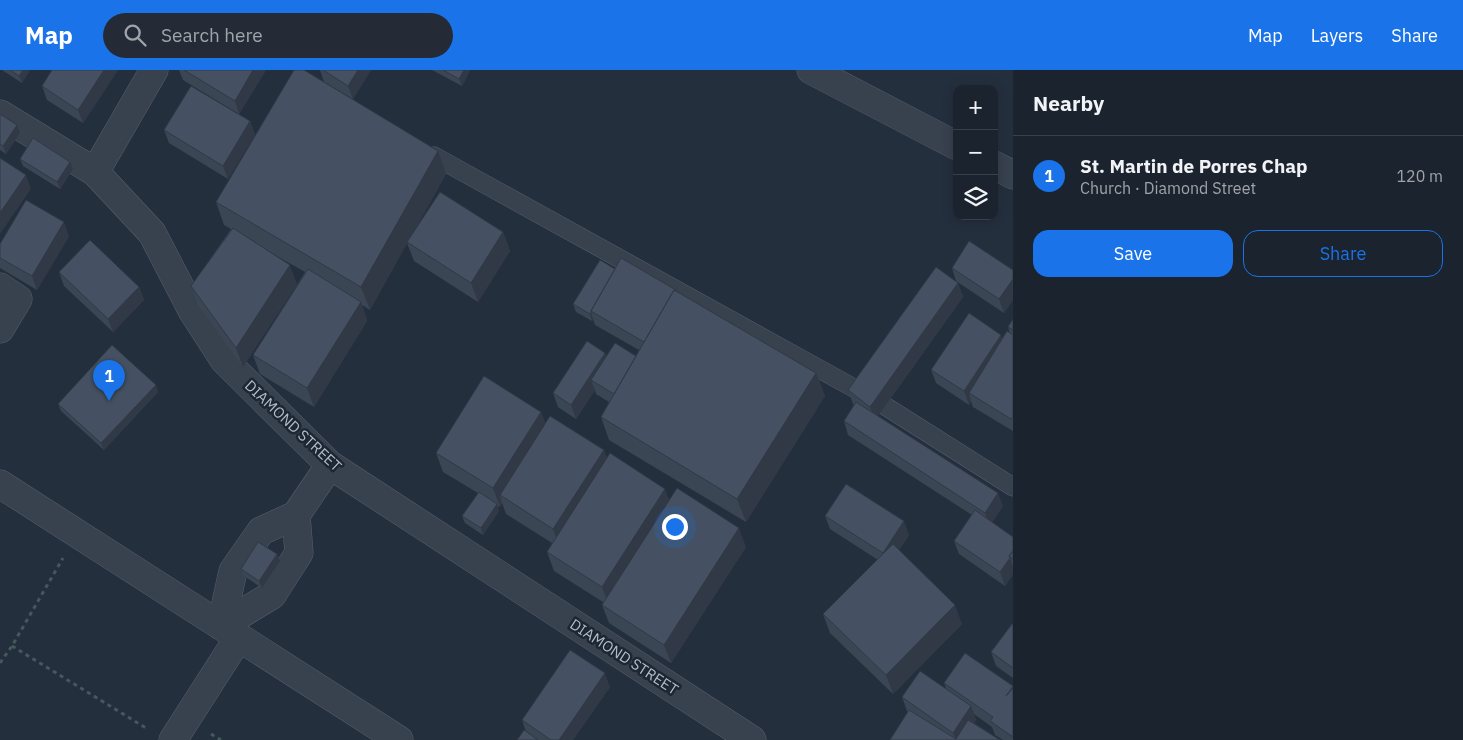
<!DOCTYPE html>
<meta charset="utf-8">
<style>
:root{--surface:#1b232e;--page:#242b36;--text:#f1f3f6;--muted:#a0a4aa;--line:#39404a;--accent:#1a73e8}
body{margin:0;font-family:"IBM Plex Sans",sans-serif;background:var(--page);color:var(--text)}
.controls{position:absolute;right:15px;top:15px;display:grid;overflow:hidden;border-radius:10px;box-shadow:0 2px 12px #0003}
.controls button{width:45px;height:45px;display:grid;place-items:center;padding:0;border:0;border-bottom:1px solid var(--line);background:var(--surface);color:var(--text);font:25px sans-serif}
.you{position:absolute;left:674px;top:456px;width:18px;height:18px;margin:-12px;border:4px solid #fff;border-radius:50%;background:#1a73e8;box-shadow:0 0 0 8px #1a73e833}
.badge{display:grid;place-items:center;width:32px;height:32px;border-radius:50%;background:var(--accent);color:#fff;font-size:16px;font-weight:700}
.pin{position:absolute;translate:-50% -41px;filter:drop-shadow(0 1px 2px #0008)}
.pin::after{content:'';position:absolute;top:26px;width:18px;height:15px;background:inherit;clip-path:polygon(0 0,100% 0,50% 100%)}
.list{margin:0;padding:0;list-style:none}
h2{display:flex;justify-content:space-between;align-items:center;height:65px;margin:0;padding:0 20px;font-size:21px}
h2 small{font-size:16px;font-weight:400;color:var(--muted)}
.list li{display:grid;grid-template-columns:32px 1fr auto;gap:15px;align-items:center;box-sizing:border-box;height:80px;padding:0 20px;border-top:1px solid var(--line)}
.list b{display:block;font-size:19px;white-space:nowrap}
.list p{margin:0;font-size:16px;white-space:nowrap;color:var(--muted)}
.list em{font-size:16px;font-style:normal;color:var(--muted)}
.actions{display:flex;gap:10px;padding:15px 20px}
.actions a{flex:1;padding:11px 0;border:1px solid var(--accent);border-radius:15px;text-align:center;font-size:18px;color:var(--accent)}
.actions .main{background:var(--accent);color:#fff}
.icon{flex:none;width:28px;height:28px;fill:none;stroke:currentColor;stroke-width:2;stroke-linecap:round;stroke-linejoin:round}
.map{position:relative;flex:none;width:1013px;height:670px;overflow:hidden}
header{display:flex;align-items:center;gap:30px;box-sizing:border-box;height:70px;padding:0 25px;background:var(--accent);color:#fff}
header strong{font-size:24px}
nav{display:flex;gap:28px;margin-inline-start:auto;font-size:18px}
.search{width:350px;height:45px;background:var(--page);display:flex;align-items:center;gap:12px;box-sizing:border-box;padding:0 18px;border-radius:28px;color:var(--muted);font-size:19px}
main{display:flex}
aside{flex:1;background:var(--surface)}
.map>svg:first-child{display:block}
</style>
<header>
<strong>Map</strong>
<div class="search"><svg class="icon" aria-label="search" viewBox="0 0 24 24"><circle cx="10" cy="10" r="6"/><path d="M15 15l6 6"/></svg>Search here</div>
<nav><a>Map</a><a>Layers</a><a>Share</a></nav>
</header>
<main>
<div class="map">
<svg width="1013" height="670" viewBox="0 0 1013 670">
<rect width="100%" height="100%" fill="#242f3e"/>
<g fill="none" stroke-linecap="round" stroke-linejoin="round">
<defs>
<path id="service" d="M434,86L861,322
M885,336L1013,417"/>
<path id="minor" d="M811,0L957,76
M0,44L95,102L152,163L193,242L224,290L330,395L752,670
M994,95L1013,105
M95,102L154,0
M0,217L18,229L0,259
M0,414L399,670
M296,445L299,483L272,525L221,556L233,501L261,461L296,445L330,395
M173,670L239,567"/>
</defs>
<use href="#service" stroke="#565f6c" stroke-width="19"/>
<use href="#minor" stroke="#565f6c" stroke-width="29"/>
<path stroke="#44595c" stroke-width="3" stroke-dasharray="4 4" stroke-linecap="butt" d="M12,576L146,658
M0,593L12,576L63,488
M211,664L221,670"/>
<use href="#service" stroke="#38414e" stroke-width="18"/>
<use href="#minor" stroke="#38414e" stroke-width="28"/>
</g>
<path fill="#3b4654" d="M2,0H30L22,13Z
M52,0H118L83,53L47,30L42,16Z
M179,0H266L239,44L183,10Z
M320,0H371L353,29L324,12Z
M432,0H470L462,16Z
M0,44L17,55L20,63L6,84L0,80Z
M250,51L255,65L228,109L169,73L164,60Z
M20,89L70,92L73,99L60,119L23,96Z
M446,104L412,165L503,162L510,181L478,232L414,191L407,173L370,240L362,235L367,251L314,337L260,304L253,285L305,202L266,180L297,214L243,297L198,235L191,216L231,159L224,155L216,132Z
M69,166L37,220L0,198V174Z
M952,198L1013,200V230L1004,243L956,211Z
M615,199L677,222L816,303L825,326L746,452L609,370L601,347L609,332L596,324L595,320L576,349L558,337L553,323L605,283L607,286H636L639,280L595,255L593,249L592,251L576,242L573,234Z
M59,202L139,217L144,230L113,262L64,216Z
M958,213L963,227L878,346L1003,436L992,452L1013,467V504L1005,516L959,484L954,471L972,445L848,365L844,351L854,335L853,334L848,320Z
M1013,249V361L973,337L971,331L969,335L936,313L931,300L1003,268L1010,263L1008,257Z
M158,322L104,380L61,341L58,334Z
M541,342L545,353L607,388L669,429L746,477L671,593L609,553L602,535L603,532L554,501L547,482L552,473L506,444L502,433L500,437L497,436L499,441L483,465L465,453L462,446L478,423L443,402L436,383Z
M825,446L909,465L899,480L962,554L893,624L830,563L823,544L878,490L830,459Z
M277,484L280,491L262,518L244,506L241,499Z
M1013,554V608L996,596L991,582Z
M944,613L1013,616V670H1003L995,665L992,657L974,644L976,650L974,653L1000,670H890L908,642L907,641L902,627L946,618Z
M610,617L573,670H517L526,662L522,650Z"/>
<path fill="#303945" d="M23,0H30L22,13L19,6Z
M104,0H118L83,53L78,40Z
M253,0H266L239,44L235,31Z
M358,0H371L353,29L348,16Z
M464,0H470L462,16L459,9Z
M250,51L255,65L228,109L223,96Z
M17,55L20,63L6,84L3,76Z
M438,81L446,104L370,240L361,217Z
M70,92L73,99L60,119L57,112Z
M26,105L31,119L0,164V143Z
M64,152L69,166L37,220L32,206Z
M503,162L510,181L478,232L471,213Z
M290,195L297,214L243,297L236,278Z
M1013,209V230L1004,243L999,229Z
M958,213L963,227L875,350L870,337Z
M139,217L144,230L113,262L108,249Z
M361,232L367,251L314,337L307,318Z
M591,242L593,249L592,251L590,244Z
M1001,265L1006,278L969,323L971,331L969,335L964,321Z
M605,283L610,296L591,310L595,320L576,349L571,335Z
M816,303L825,326L746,452L737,429Z
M156,315L158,322L104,380L101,373Z
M541,342L548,361L500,425L502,433L500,437L493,418Z
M604,380L611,398L560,478L553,459Z
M665,419L672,437L609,536L602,517Z
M998,423L1003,436L990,456L985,443Z
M497,434L499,441L483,465L481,458Z
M904,451L909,465L888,496L883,483Z
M739,458L746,477L671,593L664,575Z
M277,484L280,491L262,518L259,511Z
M1010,488L1013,496V504L1005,516L1000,502Z
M955,535L962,554L893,624L886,605Z
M605,603L610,617L573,670H559Z
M971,636L976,650L962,670H956L953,663Z"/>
<path fill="#455162" stroke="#303945" d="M10,0H23L19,6Z
M52,0H104L78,40L42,16Z
M184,0H253L235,31Z
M294,0H304L438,81L361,217L216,132Z
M323,0H358L348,16Z
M443,0H464L459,9Z
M191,16L250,51L223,96L164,60Z
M0,44L17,55L3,76L0,74Z
M33,68L70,92L57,112L20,89Z
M0,88L26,105L0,143Z
M440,122L503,162L471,213L407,172Z
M26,130L64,152L32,206L0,188V174Z
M233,158L290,195L236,278L191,216Z
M90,170L139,217L108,249L59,202Z
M969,171L1013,200V209L999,229L952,198Z
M621,188L676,220V221L674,220L644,272L591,241Z
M600,190L615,199L591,241V242L590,244L573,234Z
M936,197L958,213L870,337L848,320Z
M308,199L361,232L307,318L253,285Z
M674,220L816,303L737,429L601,347Z
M969,243L1001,265L964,321L931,300Z
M1013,249V260L1008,257Z
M1007,261L1013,265V347L1011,349L969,323Z
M587,271L605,283L571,335L553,323Z
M615,273L636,286L614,324L591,310Z
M112,275L156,315L101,373L58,334Z
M484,306L541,342L493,418L436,383Z
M856,332L998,423L985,443L844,351Z
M550,346L604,380L553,459L500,425Z
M610,383L665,419L602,517L547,482Z
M846,414L904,451L883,483L825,446Z
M677,418L739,458L664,575L602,535Z
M479,422L497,434L481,458L462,446Z
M975,440L1013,467V481L1009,486L1010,488L1000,502L954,471Z
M258,472L277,484L259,511L241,499Z
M893,474L955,535L886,605L823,544Z
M1013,481V489L1009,486Z
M1012,554H1013V598L991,582Z
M570,580L605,603L559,670H551L522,650Z
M965,583L1013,616L1006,626L1013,618V667L990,651L993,647L944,613Z
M920,601L971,636L953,663L902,627Z
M909,640L956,669L968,650L1000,670H890Z
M524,660L538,670H517Z"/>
<g text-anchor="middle" stroke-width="5" stroke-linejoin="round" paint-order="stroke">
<g font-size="15" fill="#b4bcc9" stroke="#1d2633">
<text transform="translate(293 356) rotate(43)" y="5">DIAMOND STREET</text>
<text transform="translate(624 587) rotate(33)" y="5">DIAMOND STREET</text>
</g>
</g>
</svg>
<div class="controls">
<button>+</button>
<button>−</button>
<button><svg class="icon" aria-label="layers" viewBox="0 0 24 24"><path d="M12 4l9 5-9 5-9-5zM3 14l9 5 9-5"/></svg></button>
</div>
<div class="you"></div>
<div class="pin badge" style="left:109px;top:331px">1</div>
</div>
<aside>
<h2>Nearby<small></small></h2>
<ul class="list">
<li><span class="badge">1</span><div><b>St. Martin de Porres Chap</b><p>Church · Diamond Street</p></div><em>120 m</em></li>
</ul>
<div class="actions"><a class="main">Save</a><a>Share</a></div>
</aside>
</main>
